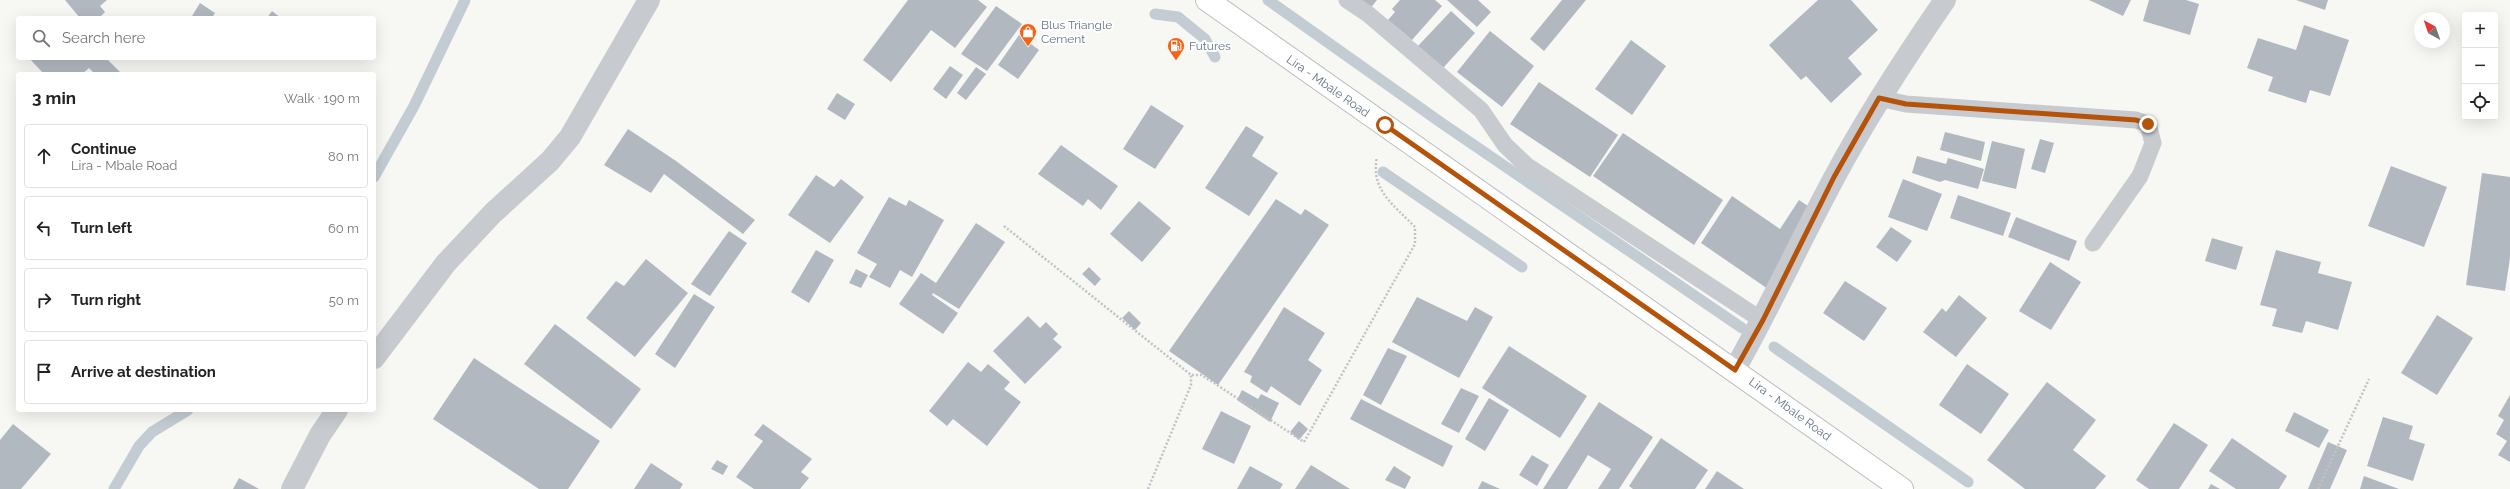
<!DOCTYPE html>
<meta charset="utf-8">
<style>
:root{--surface:#fff;--page:#f2f2f2;--text:#222;--muted:#767676;--line:#e0e0e0}
body{margin:0;font-family:Raleway,sans-serif;background:var(--page);color:var(--text)}
.controls{position:absolute;right:12px;top:12px;display:grid;overflow:hidden;border-radius:4px;box-shadow:0 4px 16px #0002}
.controls button{width:36px;height:36px;display:grid;place-items:center;padding:0;border:0;border-bottom:1px solid var(--line);background:var(--surface);color:var(--text);font:20px sans-serif}
.compass{position:absolute;left:2414px;top:12px;width:36px;height:36px;border-radius:50%;background:var(--surface);box-shadow:0 4px 16px #0002;rotate:320deg}
.stop{position:absolute;width:12px;height:12px;margin:-9px;border:3px solid #b45309;border-radius:50%;background:#fff}
.stop.end{background:#b45309;border-color:#fff;box-shadow:0 1px 4px #0008}
.list{margin:0;padding:0;list-style:none}
h2{display:flex;justify-content:space-between;align-items:center;height:52px;margin:0;padding:0 16px;font-size:17px}
h2 small{font-size:13px;font-weight:400;color:var(--muted)}
.list li{display:grid;grid-template-columns:26px 1fr auto;gap:12px;align-items:center;box-sizing:border-box;height:64px;margin:0 8px 8px;padding:0 8px;border:1px solid var(--line);border-radius:4px}
.list b{display:block;font-size:15px;white-space:nowrap}
.list p{margin:0;font-size:13px;white-space:nowrap;color:var(--muted)}
.list em{font-size:13px;font-style:normal;color:var(--muted)}
.icon{flex:none;width:22px;height:22px;fill:none;stroke:currentColor;stroke-width:2;stroke-linecap:round;stroke-linejoin:round}
.map{position:relative;flex:none;width:2510px;height:489px;overflow:hidden}
.search{position:absolute;background:var(--surface);box-shadow:0 4px 16px #0002;left:16px;top:16px;width:360px;height:44px;display:flex;align-items:center;gap:10px;box-sizing:border-box;padding:0 14px;border-radius:4px;color:var(--muted);font-size:15px}
.panel{position:absolute;background:var(--surface);box-shadow:0 4px 16px #0002;left:16px;top:72px;width:360px;height:340px;border-radius:4px}
.map>svg:first-child{display:block}
</style>
<div class="map">
<svg width="2510" height="489" viewBox="0 0 2510 489">
<rect width="100%" height="100%" fill="#f7f8f4"/>
<g fill="none" stroke-linecap="round" stroke-linejoin="round">
<path stroke="#c3ccd2" stroke-width="11" d="M1268,0L1443,124L1742,328
M1155,14L1178,17L1205,39L1215,57
M1383,172L1522,267
M374,177L414,106L465,0
M1774,347L1968,482
M114,489L139,446L152,432L188,410"/>
</g>
<path fill="#b1b8bf" d="M65,0H107L100,6L105,12L99,18H80Z
M908,0H978L987,7L955,48L931,30L891,82L863,60Z
M1356,0H1377L1369,10Z
M1400,0H1435L1442,6L1412,40L1388,20L1395,12L1392,9Z
M1447,0H1478L1491,12L1477,27Z
M1562,0H1586L1544,51L1530,39Z
M1818,0H1851L1878,30L1848,58L1862,74L1831,103L1806,76L1801,80L1769,45Z
M2089,0H2131L2123,16Z
M2149,0H2186L2199,4L2190,35L2143,21Z
M2296,0H2328L2325,10Z
M200,3L215,13L212,18L192,16Z
M996,6L1022,24L987,71L961,54Z
M272,11L281,18H267Z
M1451,11L1475,33L1443,68L1418,46Z
M2304,25L2349,40L2330,96L2310,90L2306,103L2268,91L2273,77L2247,68L2258,38L2296,50Z
M1490,31L1534,66L1502,107L1457,72Z
M1019,35L1039,50L1018,79L998,65Z
M1631,40L1666,66L1632,115L1595,89Z
M29,58H106L122,74H95L89,68L82,74H44Z
M950,66L963,75L946,99L933,89Z
M976,67L986,74L966,100L957,93Z
M1539,82L1618,135L1590,177L1510,124Z
M837,93L855,104L845,120L827,109Z
M1151,105L1184,126L1155,169L1123,149Z
M1246,126L1264,137L1252,156L1278,173L1249,216L1205,188Z
M628,129L676,161L755,220L743,234L664,174L651,193L604,165Z
M1945,132L1985,142L1981,161L1940,150Z
M1623,133L1723,200L1694,245L1593,176Z
M2040,139L2054,143L2045,173L2031,169Z
M1992,141L2025,149L2016,189L1982,181Z
M1061,145L1118,186L1101,210L1088,199L1083,206L1038,174Z
M1917,156L1946,164L1948,158L1984,169L1978,189L1945,180L1940,182L1912,173Z
M2391,166L2447,187L2424,247L2368,226Z
M2482,173L2510,177V258L2505,291L2466,285Z
M816,175L834,187L841,179L864,197L830,243L788,215Z
M1903,179L1942,194L1927,231L1888,217Z
M1958,195L2011,213L2003,236L1950,218Z
M1732,196L1780,229L1799,200L1824,217L1768,289L1701,243Z
M889,197L906,206L909,200L944,220L912,277L900,270L890,288L869,277L877,264L857,253Z
M1276,199L1301,215L1305,209L1329,225L1218,385L1169,351Z
M1139,201L1171,228L1142,262L1110,234Z
M2016,217L2077,241L2069,261L2008,237Z
M976,223L1005,242L959,309L933,293L932,295L958,313L943,334L899,304L921,273L936,283Z
M1891,227L1912,241L1897,262L1876,247Z
M729,231L747,243L710,296L691,284Z
M2212,238L2243,247L2236,270L2205,261Z
M816,250L834,260L809,303L791,292Z
M2276,250L2321,262L2318,273L2352,282L2338,330L2306,321L2302,333L2272,326L2277,309L2260,305Z
M646,259L688,293L635,357L586,318L616,281L624,286Z
M2050,262L2081,282L2051,330L2019,311Z
M1089,267L1101,279L1095,286L1082,274Z
M856,269L868,275L861,288L849,283Z
M1845,281L1887,308L1864,341L1823,313Z
M694,294L715,307L675,368L655,354Z
M1959,295L1987,318L1956,357L1923,332L1942,308L1946,312Z
M1417,297L1467,321L1475,307L1493,317L1459,378L1392,342Z
M1284,307L1325,333L1308,360L1322,370L1300,406L1271,386L1267,393L1250,382L1252,376L1244,372Z
M1129,311L1141,323L1135,330L1122,318Z
M2437,315L2473,338L2437,395L2401,373Z
M1028,316L1040,328L1046,322L1058,334L1053,339L1062,347L1025,384L993,351Z
M555,324L641,389L611,429L524,364Z
M1509,346L1587,396L1560,438L1482,388Z
M1388,348L1407,356L1381,405L1363,395Z
M474,358L600,441L568,489H539L433,419Z
M968,362L981,372L988,364L1010,382L1004,389L1021,402L987,446L953,419L947,426L929,411Z
M1967,364L2009,394L1981,434L1939,405Z
M2047,382L2096,420L2073,450L2106,476L2095,489H2025L1987,460Z
M1461,388L1479,396L1459,433L1441,424Z
M1242,390L1258,399L1261,394L1279,403L1270,422L1237,400Z
M2510,395V462L2498,455L2507,441L2496,434L2504,420L2498,416Z
M1489,398L1509,410L1485,451L1465,439Z
M1361,399L1453,446L1443,467L1350,419Z
M1599,402L1653,437L1619,489H1598L1611,469L1588,455L1567,489H1543Z
M1221,411L1251,426L1234,464L1202,449Z
M2294,412L2329,430L2319,448L2285,431Z
M2383,417L2413,426L2409,439L2425,444L2413,481L2367,466Z
M1299,421L1308,429L1299,440L1290,432Z
M2174,423L2208,445L2179,489H2149L2136,480Z
M13,424L51,454L21,489H0V440Z
M763,424L812,459L801,472L809,478L800,489H754L736,477L763,441L754,435Z
M1661,438L1708,470L1695,489H1633L1629,486Z
M2232,438L2287,476L2279,489H2236L2209,471Z
M2328,442L2347,450L2330,489H2308Z
M1532,455L1549,465L1537,486L1519,475Z
M717,460L728,466L723,475L711,469Z
M651,463L683,484L680,489H634Z
M1311,465L1350,489H1295Z
M1250,466L1283,484L1280,489H1237Z
M1394,466L1411,477L1405,489L1385,480Z
M1717,471L1744,489H1705Z
M2364,476L2399,489H2360Z
M239,478L259,489H233Z
M1482,481L1500,489H1478Z
M2211,484L2220,489H2208Z"/>
<g fill="none" stroke-linecap="round" stroke-linejoin="round">
<defs>
<path id="primary" d="M1207,0L1902,489"/>
</defs>
<use href="#primary" stroke="#babdc2" stroke-width="24"/>
<path stroke="#c0c2c5" stroke-width="2.5" stroke-dasharray="2 2" stroke-linecap="butt" d="M1004,226L1191,375H1201L1211,381L1304,442L1415,244V227C1394,205 1370,190 1377,157
M1148,489L1191,385V375
M2318,489L2369,379"/>
<path stroke="#c7cace" stroke-width="17" d="M1347,0L1368,14L1481,110L1505,145L1526,165L1763,321
M1879,98L1906,104L2136,120L2148,124L2153,143L2140,176L2093,243"/>
<path stroke="#c7cace" stroke-width="22" d="M374,358L446,263L493,213L550,161L570,137L649,0
M1735,369C1770,307 1800,241 1834,178C1867,116 1905,58 1945,0
M292,489L320,435L337,410"/>
<use href="#primary" stroke="#fff" stroke-width="22"/>
</g>
<g fill="none" stroke-linecap="round" stroke-linejoin="round">
<path stroke="#b45309" stroke-width="5" d="M1385,125L1735,370L1763,320L1834,177L1879,98L1906,104L2136,120L2148,124"/>
</g>
<defs>
<symbol id="shop-pin" viewBox="-11 -11 22 30"><path d="M0 17L-7.5 6A9.5 9.5 0 1 1 7.5 6Z" fill="#f46318" stroke="#fff"/><path d="M-5-2.5h2.3a2.7 3.5 0 0 1 5.4 0H5L5.5 6h-11ZM-1.5-2.5h3a1.5 2.3 0 0 0-3 0Z" fill="#fff"/></symbol>
<symbol id="fuel-pin" viewBox="-11 -11 22 30"><path d="M0 17L-7.5 6A9.5 9.5 0 1 1 7.5 6Z" fill="#f46318" stroke="#fff"/><path d="M-5.5-6h7V0h2V4h1.3V-2.5L3-4.5l.8-.8L6-3V5H2.5V1h-1V6h-7ZM-4.2-4.7v3.2H.2V-4.7Z" fill="#fff"/></symbol>
</defs>
<g fill-rule="evenodd">
<use href="#shop-pin" x="1018" y="22" width="20" height="27"/>
<use href="#fuel-pin" x="1166" y="36" width="20" height="27"/>
</g>
<g text-anchor="middle" stroke-width="4" stroke-linejoin="round" paint-order="stroke">
<g font-size="12" fill="#647488" stroke="#fff" text-anchor="start">
<text x="1041" y="29">Blus Triangle<tspan x="1041" dy="14">Cement</tspan></text>
<text x="1189" y="50">Futures</text>
</g>
<g font-size="12" fill="#647488" stroke="#fff">
<text transform="translate(1328 86) rotate(35)" y="4">Lira - Mbale Road</text>
<text transform="translate(1790 409) rotate(36)" y="4">Lira - Mbale Road</text>
</g>
</g>
</svg>
<div class="controls">
<button>+</button>
<button>−</button>
<button><svg class="icon" aria-label="locate" viewBox="0 0 24 24"><circle cx="12" cy="12" r="6"/><path d="M12 2v4M12 18v4M2 12h4M18 12h4"/></svg></button>
</div>
<svg class="compass" viewBox="-18 -18 36 36"><path d="M0-13l5 13h-10z" fill="#e53935"/><path d="M0 13l5-13h-10z" fill="#767676"/></svg>
<div class="stop" style="left:1385px;top:125px"></div>
<div class="stop end" style="left:2148px;top:124px"></div>
<div class="search"><svg class="icon" aria-label="search" viewBox="0 0 24 24"><circle cx="10" cy="10" r="6"/><path d="M15 15l6 6"/></svg>Search here</div>
<section class="panel">
<h2>3 min<small>Walk · 190 m</small></h2>
<ul class="list">
<li><svg class="icon" aria-label="ahead" viewBox="0 0 24 24"><path d="M12 20V5M6 11l6-6 6 6"/></svg><div><b>Continue</b><p>Lira - Mbale Road</p></div><em>80 m</em></li>
<li><svg class="icon" aria-label="left" viewBox="0 0 24 24"><path d="M17 20v-9H6M10 6l-5 5 5 5"/></svg><div><b>Turn left</b></div><em>60 m</em></li>
<li><svg class="icon" aria-label="right" viewBox="0 0 24 24"><path d="M7 20v-9h11M14 6l5 5-5 5"/></svg><div><b>Turn right</b></div><em>50 m</em></li>
<li><svg class="icon" aria-label="arrive" viewBox="0 0 24 24"><path d="M6 21V4h12l-3 4 3 4H6"/></svg><div><b>Arrive at destination</b></div></li>
</ul>
</section>
</div>
